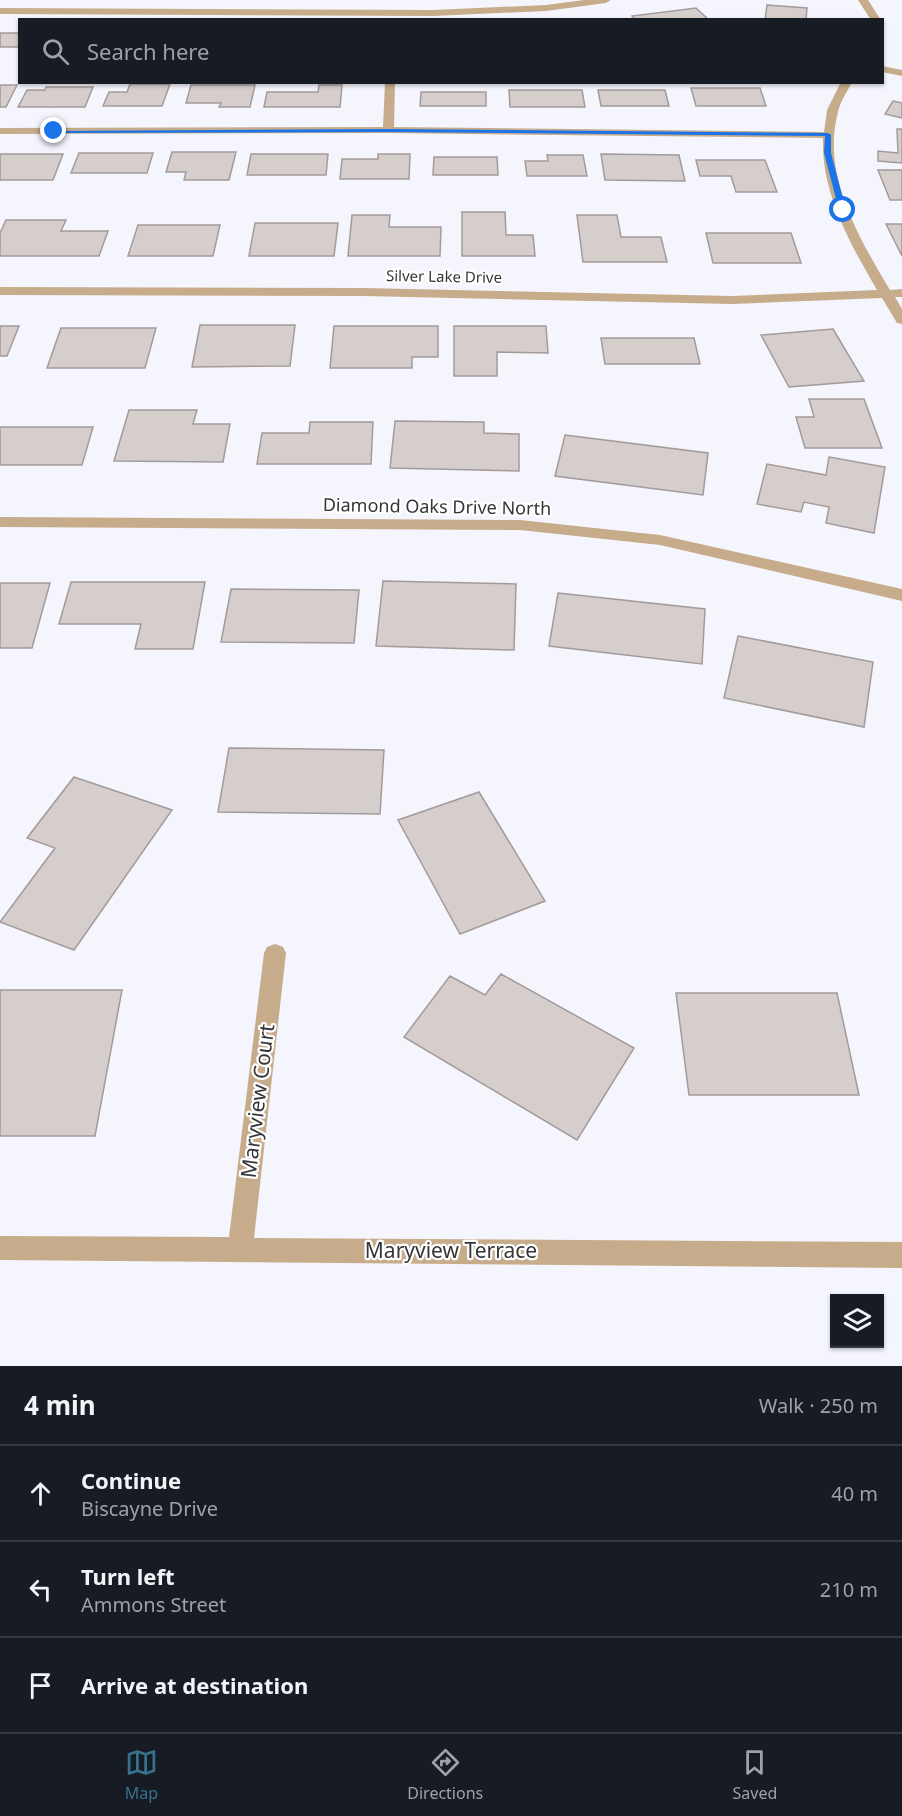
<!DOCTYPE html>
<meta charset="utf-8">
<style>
:root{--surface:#171b24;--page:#20242c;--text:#f1f3f6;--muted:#9ea1a6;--line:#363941;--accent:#36738a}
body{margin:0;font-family:"Noto Sans",sans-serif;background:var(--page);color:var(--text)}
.controls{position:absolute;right:18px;bottom:18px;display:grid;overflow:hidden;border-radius:0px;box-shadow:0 2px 4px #0004}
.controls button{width:54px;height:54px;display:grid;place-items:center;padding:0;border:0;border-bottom:2px solid var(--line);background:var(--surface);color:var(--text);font:30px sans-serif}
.stop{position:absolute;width:18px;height:18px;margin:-14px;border:4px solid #1a73e8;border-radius:50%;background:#fff}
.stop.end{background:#1a73e8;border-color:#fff;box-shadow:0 2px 6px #0008}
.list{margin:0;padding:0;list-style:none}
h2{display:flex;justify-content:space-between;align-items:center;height:78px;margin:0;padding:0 24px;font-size:26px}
h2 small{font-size:20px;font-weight:400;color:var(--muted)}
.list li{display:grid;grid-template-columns:39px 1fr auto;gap:18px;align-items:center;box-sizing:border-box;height:96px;padding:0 24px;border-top:2px solid var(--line)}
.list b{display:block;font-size:22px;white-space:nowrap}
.list p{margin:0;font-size:20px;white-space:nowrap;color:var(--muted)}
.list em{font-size:20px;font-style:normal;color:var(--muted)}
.icon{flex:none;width:33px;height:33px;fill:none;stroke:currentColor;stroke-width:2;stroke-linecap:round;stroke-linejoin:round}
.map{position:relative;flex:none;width:902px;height:1366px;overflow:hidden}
.search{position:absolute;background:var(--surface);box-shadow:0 2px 4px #0004;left:18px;right:18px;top:18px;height:66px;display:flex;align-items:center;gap:15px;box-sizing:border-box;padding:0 21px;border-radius:0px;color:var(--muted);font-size:22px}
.sheet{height:366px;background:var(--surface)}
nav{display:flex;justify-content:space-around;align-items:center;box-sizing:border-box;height:84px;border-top:2px solid var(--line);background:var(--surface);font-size:16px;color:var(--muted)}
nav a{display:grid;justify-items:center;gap:3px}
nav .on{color:var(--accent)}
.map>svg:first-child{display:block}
</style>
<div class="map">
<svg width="902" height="1366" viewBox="0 0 902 1366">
<rect width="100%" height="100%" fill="#f5f5fd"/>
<path fill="#d6cecc" stroke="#a39b99" stroke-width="1.5" d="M767,5L807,8L806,20H765Z
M696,8L709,20H635L632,16Z
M0,33H20V47H0Z
M130,84H170L162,106H103L109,92H127Z
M0,85H17L6,107H0Z
M191,85H255L250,107H219L221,103H186Z
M319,85H342L340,107H264L267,92H318Z
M46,87H93L85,107H18L27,90H45Z
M691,88H760L766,106H696Z
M509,90H582L585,107H510Z
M598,90H665L669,106H601Z
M421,92H486V106H420Z
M893,101L902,103V118L885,114Z
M897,129H902V163L878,161V151L898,153Z
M172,152H236L229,180H184L186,172H166Z
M79,153H153L147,173H71Z
M0,154H63L53,180H0Z
M251,154H328L326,175H247Z
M378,154H410L409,179H340L342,159H378Z
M601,154L679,155L685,181L605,180Z
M547,155H583L587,176H527L525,161H548Z
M434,157H497L498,175H433Z
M696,160H765L777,192H736L731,176H700Z
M878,170H902V200H890Z
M462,212H505L506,235H533L535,256H462Z
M352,215H390L389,227H441L440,256H348Z
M577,215H617L621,237H661L667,262H583Z
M6,220H66L61,231H108L99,256H0V233Z
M255,223H338L334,256H249Z
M886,224H902V256Z
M138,225H220L213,256H128Z
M706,233H791L801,263H713Z
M200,325H295L290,366L192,367Z
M0,326H19L7,356H0Z
M334,326H438V357H412V368H330Z
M454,326H546L548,353L497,352V376H454Z
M61,328H156L145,368H47Z
M833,329L864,381L789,387L761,335Z
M601,338H694L700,364H605Z
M809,399H864L882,448H805L796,417H814Z
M129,410H197L193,424H230L223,462L114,461Z
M395,421L484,422V433L519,434V471L390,468Z
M310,422H373L371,464H257L262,433H309Z
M0,427H93L82,465H0Z
M565,435L708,453L703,495L555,476Z
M829,457L885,467L874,533L826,523L829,507L804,502L801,512L757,504L767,464L826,475Z
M383,581L516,584L514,650L376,646Z
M71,582H205L193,649H135L141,624H59Z
M0,583H50L32,648H0Z
M231,589L359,590L354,643L221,642Z
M558,593L705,609L702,664L549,646Z
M738,636L873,662L864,727L724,698Z
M229,748L384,750L380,814L218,812Z
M74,777L172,810L74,950L0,922L55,848L27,838Z
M479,792L545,901L460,934L398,820Z
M501,974L634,1048L577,1140L404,1037L450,976L485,995Z
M0,990H122L95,1136H0Z
M676,993H837L859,1095H689Z"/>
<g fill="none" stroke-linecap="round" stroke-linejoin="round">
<path fill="#c7ac8b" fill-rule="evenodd" d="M584,0H611L606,3L546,11L433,16L0,14V8L433,10L546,5Z
M858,0H868L881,20H871Z
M882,66L902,70V76L882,72Z
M385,82H395L394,127L824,132L827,110L841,82H852C847,92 840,102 838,112C821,174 859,238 890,290L902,289V297H895L902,309V324L897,323L882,298L733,304L363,296L0,295V287L363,288L733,296L877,290C851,245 821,193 823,138L388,133L0,134V128L383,127Z
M0,517L520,520L660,535L902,589V601L660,545L520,530L0,527Z
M275,944L283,947L286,953L254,1238L902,1242V1268L0,1260V1236L229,1237L264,953L267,947Z"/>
</g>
<path fill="#1a73e8" d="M388,129L828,133L831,135V153L846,210L843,212L839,210L824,153L825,136L388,132L54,133L51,131Z"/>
<g text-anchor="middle" stroke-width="4.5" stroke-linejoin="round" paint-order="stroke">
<g font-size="15" fill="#353638" stroke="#fff">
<text transform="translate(444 277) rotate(1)" y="5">Silver Lake Drive</text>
</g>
<g font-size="18" fill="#353638" stroke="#fff">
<text transform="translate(437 507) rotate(1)" y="6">Diamond Oaks Drive North</text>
</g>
<g font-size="21" fill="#353638" stroke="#fff">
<text transform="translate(258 1101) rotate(-83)" y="7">Maryview Court</text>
<text x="451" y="1258">Maryview Terrace</text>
</g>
</g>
</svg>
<div class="controls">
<button><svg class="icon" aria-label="layers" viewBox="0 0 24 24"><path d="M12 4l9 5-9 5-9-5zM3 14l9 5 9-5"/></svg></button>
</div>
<div class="stop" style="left:843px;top:210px"></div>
<div class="stop end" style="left:54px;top:131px"></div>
<div class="search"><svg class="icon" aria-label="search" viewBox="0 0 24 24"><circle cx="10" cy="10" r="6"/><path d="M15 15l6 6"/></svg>Search here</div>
</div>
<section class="sheet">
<h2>4 min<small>Walk · 250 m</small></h2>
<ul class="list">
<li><svg class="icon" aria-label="ahead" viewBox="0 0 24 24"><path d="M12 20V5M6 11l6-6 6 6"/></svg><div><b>Continue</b><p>Biscayne Drive</p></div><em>40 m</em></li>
<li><svg class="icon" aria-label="left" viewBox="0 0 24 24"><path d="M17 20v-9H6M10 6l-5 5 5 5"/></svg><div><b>Turn left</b><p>Ammons Street</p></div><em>210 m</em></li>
<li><svg class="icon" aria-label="arrive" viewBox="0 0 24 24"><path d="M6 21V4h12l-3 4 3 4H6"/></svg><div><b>Arrive at destination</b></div></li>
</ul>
</section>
<nav>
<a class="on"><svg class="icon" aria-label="map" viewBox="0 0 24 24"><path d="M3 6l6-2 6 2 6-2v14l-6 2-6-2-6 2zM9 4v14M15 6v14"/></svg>Map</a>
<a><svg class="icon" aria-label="directions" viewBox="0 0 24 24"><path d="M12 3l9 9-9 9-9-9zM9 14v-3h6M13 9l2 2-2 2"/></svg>Directions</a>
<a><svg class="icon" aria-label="saved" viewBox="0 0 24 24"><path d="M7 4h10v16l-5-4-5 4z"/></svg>Saved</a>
</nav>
